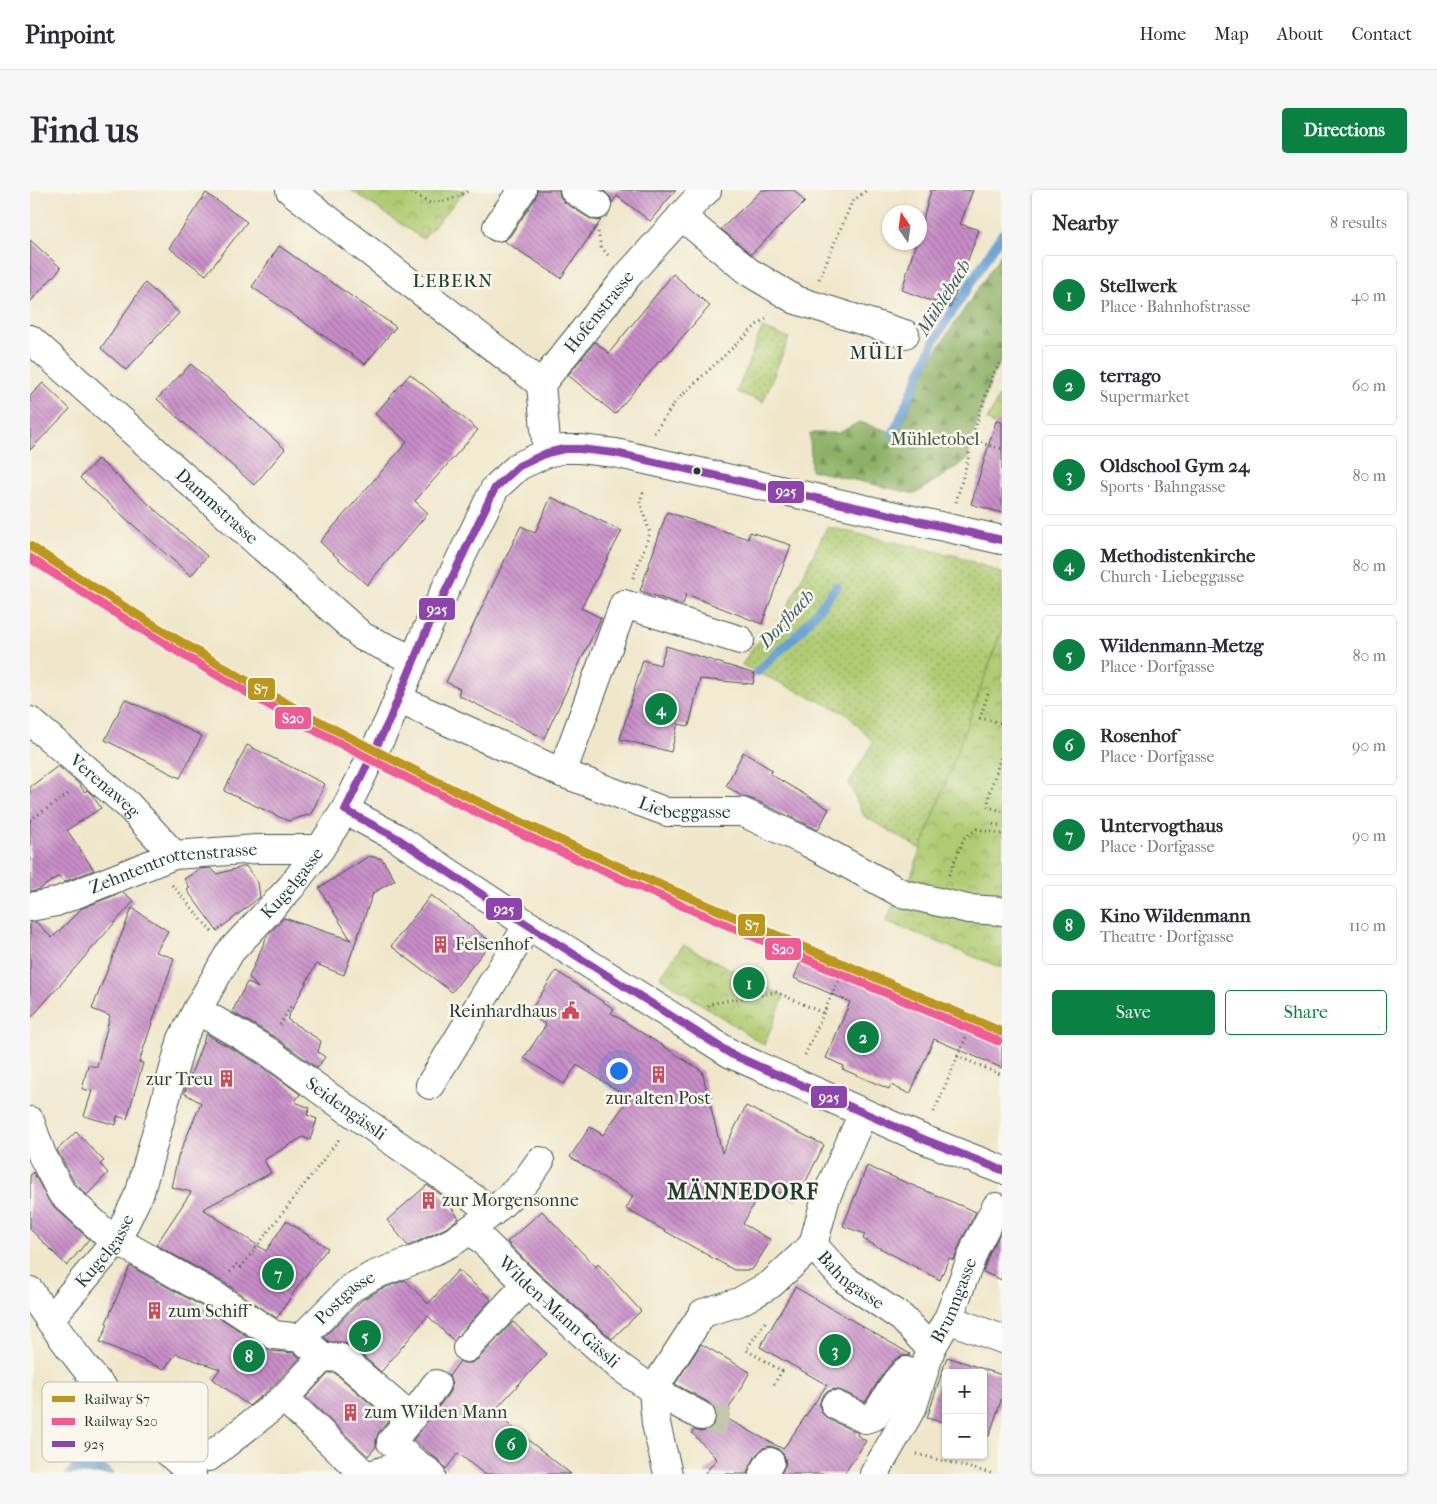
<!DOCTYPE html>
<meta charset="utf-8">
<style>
:root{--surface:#fff;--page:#f7f7f7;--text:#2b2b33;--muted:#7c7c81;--line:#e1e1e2;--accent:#0b8043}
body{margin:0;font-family:"IM FELL French Canon",serif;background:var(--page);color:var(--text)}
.controls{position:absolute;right:15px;bottom:15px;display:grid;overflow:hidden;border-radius:5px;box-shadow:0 1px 4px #0004}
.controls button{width:45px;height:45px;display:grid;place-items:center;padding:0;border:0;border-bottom:1px solid var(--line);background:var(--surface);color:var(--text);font:25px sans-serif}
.compass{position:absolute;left:852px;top:15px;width:45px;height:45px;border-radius:50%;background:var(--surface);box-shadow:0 1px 4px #0004;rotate:347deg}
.you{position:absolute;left:588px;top:880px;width:18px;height:18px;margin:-12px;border:4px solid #fff;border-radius:50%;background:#1a73e8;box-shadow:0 0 0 8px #1a73e833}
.badge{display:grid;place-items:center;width:32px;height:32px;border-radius:50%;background:var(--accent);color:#fff;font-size:16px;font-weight:700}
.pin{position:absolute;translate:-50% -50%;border:2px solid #fff;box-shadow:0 1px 5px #0006}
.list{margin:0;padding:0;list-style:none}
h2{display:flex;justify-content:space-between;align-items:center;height:65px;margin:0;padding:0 20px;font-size:21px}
h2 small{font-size:16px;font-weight:400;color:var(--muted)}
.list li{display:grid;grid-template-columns:32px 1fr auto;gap:15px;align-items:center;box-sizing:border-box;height:80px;margin:0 10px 10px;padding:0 10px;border:1px solid var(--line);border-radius:5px}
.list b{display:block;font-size:19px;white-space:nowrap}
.list p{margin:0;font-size:16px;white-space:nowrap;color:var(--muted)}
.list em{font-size:16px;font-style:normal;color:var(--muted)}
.actions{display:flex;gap:10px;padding:15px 20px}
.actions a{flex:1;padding:11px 0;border:1px solid var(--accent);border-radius:5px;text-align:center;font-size:18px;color:var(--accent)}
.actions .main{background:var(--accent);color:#fff}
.map{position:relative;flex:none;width:972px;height:1284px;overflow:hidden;border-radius:5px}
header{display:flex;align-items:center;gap:30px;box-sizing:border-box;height:70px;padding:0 25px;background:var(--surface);border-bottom:1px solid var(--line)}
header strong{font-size:24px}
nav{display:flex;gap:28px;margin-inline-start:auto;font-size:18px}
.intro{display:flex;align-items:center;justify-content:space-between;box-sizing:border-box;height:120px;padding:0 30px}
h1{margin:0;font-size:35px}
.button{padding:12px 22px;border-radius:5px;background:var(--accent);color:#fff;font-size:18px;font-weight:700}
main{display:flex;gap:30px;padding:0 30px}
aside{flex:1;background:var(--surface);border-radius:5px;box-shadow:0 1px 4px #0004}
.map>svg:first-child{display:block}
</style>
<header>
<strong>Pinpoint</strong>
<nav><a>Home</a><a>Map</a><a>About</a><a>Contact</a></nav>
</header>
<div class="intro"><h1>Find us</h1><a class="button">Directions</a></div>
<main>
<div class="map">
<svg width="972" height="1284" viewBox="0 0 972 1284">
<defs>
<pattern id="grass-dots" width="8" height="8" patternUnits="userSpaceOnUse" patternTransform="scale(1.25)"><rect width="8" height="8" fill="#b0cc73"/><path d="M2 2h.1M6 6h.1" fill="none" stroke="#8fa75f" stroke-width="1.8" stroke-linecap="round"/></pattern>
<pattern id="forest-firs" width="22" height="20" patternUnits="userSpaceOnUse" patternTransform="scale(1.25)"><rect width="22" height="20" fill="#8cb065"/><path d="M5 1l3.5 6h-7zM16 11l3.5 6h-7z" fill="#729054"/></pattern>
<pattern id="park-crowns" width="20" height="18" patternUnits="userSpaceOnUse" patternTransform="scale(1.25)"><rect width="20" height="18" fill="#b0cc73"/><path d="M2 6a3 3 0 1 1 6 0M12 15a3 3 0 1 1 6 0" fill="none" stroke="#8fa75f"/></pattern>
<pattern id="water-ripples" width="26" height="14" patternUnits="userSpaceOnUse" patternTransform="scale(1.25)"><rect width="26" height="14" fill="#659ed4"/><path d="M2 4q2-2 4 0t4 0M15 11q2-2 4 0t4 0" fill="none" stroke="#5382ad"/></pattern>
<pattern id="building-back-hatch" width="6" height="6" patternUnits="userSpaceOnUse" patternTransform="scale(1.25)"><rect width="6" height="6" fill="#c88dc8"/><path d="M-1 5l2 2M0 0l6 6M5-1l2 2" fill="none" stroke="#a274a3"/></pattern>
</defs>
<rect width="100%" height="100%" fill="#fbf7ec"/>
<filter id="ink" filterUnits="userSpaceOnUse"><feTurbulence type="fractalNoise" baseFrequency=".02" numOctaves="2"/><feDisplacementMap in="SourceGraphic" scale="10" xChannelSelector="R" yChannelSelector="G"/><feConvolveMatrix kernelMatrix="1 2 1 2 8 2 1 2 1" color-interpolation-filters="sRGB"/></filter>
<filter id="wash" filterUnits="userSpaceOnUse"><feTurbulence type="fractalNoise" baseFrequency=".0096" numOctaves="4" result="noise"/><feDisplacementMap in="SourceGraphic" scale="20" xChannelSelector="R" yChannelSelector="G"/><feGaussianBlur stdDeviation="1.12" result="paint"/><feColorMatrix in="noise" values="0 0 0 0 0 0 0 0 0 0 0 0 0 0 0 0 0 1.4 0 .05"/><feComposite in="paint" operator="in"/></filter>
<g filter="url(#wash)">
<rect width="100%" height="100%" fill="#f0e7cb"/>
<path fill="url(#grass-dots)" stroke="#688454" d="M732,138L759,148L733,212L707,202Z
M972,201V242L957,230Z
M797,337L927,366L972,383V440L892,660L834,626L819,593L843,552L817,524L712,475L723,457L742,440L753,426Z"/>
<path fill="url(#forest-firs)" stroke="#56764c" d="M972,63V171L963,184L941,250L938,269L885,304L781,280L780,243H809L829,232L868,244L900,170Z"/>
<path fill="url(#park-crowns)" stroke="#688454" d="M321,0H436L393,49Z
M972,440V708C941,710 909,701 879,692Z
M863,716L972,730V778L856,731Z
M653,755L754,806L734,855L630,787Z"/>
<path fill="url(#water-ripples)" stroke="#426e84" d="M57,1259L84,1284H35Z"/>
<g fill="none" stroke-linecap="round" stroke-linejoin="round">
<path stroke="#659ed4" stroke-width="9" d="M863,244L905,149L972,44
M727,482L769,443L807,396"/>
</g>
<g id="blocks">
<path fill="url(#building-back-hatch)" d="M507,0H529L530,7L535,13L559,28L566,31L571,30L531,88L474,51L480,46L505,9Z
M573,0H646L620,31L587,6L582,13L581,8Z
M732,0H764L775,12L721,64L691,39Z
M901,0H943L930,34L949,40L920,118L872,100L886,52H890V40Z
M176,3L217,32L176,85L139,58Z
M0,50L31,78L0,112Z
M249,56L366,137L335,174L222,97Z
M643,84L680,116L631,171L630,170L585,224L538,185L565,152L579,163Z
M115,93L149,123L96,180L71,158Z
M161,174L255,259L224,295L127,209Z
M380,184L448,240L385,311L398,323L337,395L290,352L377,252L345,224Z
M13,193L40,219L0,260V206Z
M966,231L972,232V323L941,314Z
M68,269L177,366L161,386L50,288Z
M521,307L592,341L551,418L571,428L514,548L428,505L430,499L416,492L491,336L505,343Z
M637,322L718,349L720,342L761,355L732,434L656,404L653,415L610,401Z
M636,456L725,484L723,494L670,489L659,536L648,534L641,562L590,549L613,470L630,475Z
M95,509L172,546L150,588L75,550Z
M217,555L295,594L281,624L258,631L194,601Z
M713,562L742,580L740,584L799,619L788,640L725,610L713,607L696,596Z
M28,576L48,593L55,602L57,600L62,605L71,618L37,640L64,680L34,692L29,686L8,700L0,701V597Z
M339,666L352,669L365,690L343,703L314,785L286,774L257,829L291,851L288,862L295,867L287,878L245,847L202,822L217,792L228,798L219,787L237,746L254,728L321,750L289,698Z
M216,676L228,693L230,707L187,741L157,700L160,698L154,689L170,679L180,678L187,684Z
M93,702L104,711L0,829V732H6L22,748L52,718Z
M401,705L461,752L422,802L361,756Z
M102,718L138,741L126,762L144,768L109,872L113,873L97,929L87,926L86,935L54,926L62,901L52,899L58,875L67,877L80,826L62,819Z
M774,764L972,850V878L904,849L880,904L861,895L859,899L812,879L814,876L796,868L820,812L764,788Z
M526,781L584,819L581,823L672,881L692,963L716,916L794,955L766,1011L734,995L713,1034L741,1050L722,1080H704L596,1019L603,1006L540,967L560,937L573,945L599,908L547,875L534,894L494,868L516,835L499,823Z
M176,844L227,873L270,904L265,912L280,918L277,925L287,929L280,950L273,947L234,970L241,983L173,1019L236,1061L256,1031L298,1058L272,1090L247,1128L193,1092L126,1055L161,1002L141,997L148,967L171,913L154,903Z
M46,942L74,971L70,974L78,983L57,1005L44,992L27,960Z
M837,976L946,1022L932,1049L924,1070L919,1068L910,1090L833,1049L835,1044L813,1036Z
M3,982L20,1013L59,1049L37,1076L0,1039V986Z
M397,995L413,1006L429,1028L416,1038L378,1056L357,1030Z
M512,1021L566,1077L568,1074L611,1121L582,1149L508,1083L477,1052Z
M972,1040V1090L953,1082L960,1062Z
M100,1076L177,1119L235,1158L242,1161L264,1163L270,1168L243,1196L219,1216L183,1189L190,1179L146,1164L134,1179L70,1152L78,1134L76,1133Z
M428,1080L461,1109L424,1151L398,1126L351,1182L321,1156L312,1152H299L294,1147L332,1110L351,1099L375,1090L398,1114Z
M765,1097L880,1164L879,1166H871L864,1170L853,1184L835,1212L812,1201L804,1199L796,1202L791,1208L789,1216L793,1224L798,1229L828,1243L827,1245L836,1251L814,1284H751L756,1273L754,1265L748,1259L741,1256L733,1258L727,1264L720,1276L717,1284H674L687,1269L662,1243L664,1240L671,1242L679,1240L684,1234L687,1226L685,1218L678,1212L645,1194L671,1154L720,1182L694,1227L753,1259L797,1195L730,1157Z
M483,1132L517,1164L463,1222L541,1284H454L428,1263L416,1279L410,1271L383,1250L419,1203L422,1195L419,1186L430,1171L434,1173H441L448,1169Z
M917,1167L972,1185V1208L959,1246L953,1244V1183H916V1233L897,1228Z
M299,1183H305L359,1230L349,1242L346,1249V1257L338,1266L276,1207Z"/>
</g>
</g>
<g filter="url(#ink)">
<use href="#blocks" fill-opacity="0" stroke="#3e564b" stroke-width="1"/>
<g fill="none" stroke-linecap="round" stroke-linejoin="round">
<path stroke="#c6c5ad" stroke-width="28" stroke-dasharray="28 14" stroke-linecap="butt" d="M671,1226L708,1235"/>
<defs>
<g id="minor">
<path d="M260,0L511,194"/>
<path d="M544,0L567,15"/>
<path d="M651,26L719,82L766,110L875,144"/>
<path d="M467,37L492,0"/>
<path id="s1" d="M0,149L333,447L384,470"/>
<path id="s2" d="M517,263L511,194L600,83L666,10L677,0"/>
<path id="s3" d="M368,509L532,583L637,622H712L779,653L871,703L938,719L972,721"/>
<path id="s4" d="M0,531L98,615L144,665"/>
<path d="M532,583L594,414L710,450"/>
<path d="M315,620L367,648L498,735L701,864L893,949L972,980"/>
<path id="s5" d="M0,717L26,712L144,665L227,659H290"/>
<path id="s6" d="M167,820L236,860L297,905L463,1022"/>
<path d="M400,895L498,735"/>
<path d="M0,931L12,965L31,1002L75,1043"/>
<path id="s7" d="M441,1039L497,1094L590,1177L623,1200L671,1226"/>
<path d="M95,1055L185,1106L244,1145L271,1148"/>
<path id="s8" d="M783,1055L814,1089L872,1128L901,1159"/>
<path d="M783,1055L796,1007L833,923"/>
<path d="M918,1129L972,1149"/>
<path id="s9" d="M19,1130L87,1050L110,1002L152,849L167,820L200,762L261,697L290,659L315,620L359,531L394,446L416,398L465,298L489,276L517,263L534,259H550L585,263L972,350"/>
<path d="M437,1158L497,1094"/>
<path d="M293,1167L311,1168L381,1228"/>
<path d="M254,1208L334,1284"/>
<path d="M805,1215L835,1229L845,1226L866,1192L876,1181"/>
<path id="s10" d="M179,1267L254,1208L293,1167L271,1148L321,1098L344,1085L390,1068L424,1051L441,1039L463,1022L495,992L510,971"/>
<path d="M383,1271L361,1252L381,1228L406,1194"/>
<path d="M343,1284L383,1271L401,1284"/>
<path d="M638,1284L626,1234L623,1200L673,1123L709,1112L741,1094L783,1055"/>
<path d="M733,1284L740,1272"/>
<path id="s11" d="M844,1284L883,1216L901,1159L918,1129L946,1056L966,1017"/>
</g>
<path id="major" d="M0,1101C26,1140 54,1179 86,1213C110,1238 137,1260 162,1284"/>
</defs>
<use href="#minor" stroke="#3e564b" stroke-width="30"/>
<use href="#major" stroke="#3e564b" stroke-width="30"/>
<path stroke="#3e564b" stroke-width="3" stroke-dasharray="1 4" stroke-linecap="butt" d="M377,0L400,13L420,10L440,0
M568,42L571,57L578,65
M789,89L822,12L837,0
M624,243L646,211L730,132L739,127
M941,250L972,259
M926,312L938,269L941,250L963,184L972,171
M603,388L620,343L610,312L614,299
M958,504L950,528L972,533
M972,563L959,604L958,617L972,621
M0,630L40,603
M963,634L972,636
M919,685L934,648L947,639L972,644
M142,695L182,742
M678,816L679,814L746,802L793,823
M250,835L261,816
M775,865L811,784L972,854
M927,866L972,885
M904,922L939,840
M200,1082L206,1074L211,1077L310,948
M735,1132L716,1160L752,1181L743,1196
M887,1264L964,1284"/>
<use href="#minor" stroke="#fff" stroke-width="28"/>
<use href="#major" stroke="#fff" stroke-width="28"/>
<defs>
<path id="bus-1" d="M315,620L359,531L394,446L465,298L489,276L517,263L534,259H550L585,263L972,350
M315,620L367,648L498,735L701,864L893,949L972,980"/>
</defs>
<use href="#bus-1" stroke="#fbf7ec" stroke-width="11"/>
<use href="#bus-1" stroke="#8e44ad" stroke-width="8"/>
<defs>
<path id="rail-1" d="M0,356C104,424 209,490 319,547C531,658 753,747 972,842"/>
<path id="rail-2" d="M0,368C102,435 205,499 313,555C525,667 748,756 968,851"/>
</defs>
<use href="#rail-1" stroke="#fbf7ec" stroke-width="12"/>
<use href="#rail-2" stroke="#fbf7ec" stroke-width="12"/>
<use href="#rail-1" stroke="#bb971b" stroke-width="9"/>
<use href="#rail-2" stroke="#f05b94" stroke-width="9"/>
</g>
</g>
<defs>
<symbol id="building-bare" viewBox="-9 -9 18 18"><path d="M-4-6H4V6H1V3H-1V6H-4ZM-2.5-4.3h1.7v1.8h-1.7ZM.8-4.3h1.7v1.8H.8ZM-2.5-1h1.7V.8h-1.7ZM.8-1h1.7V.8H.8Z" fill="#d1495b" stroke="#fbf7ec" stroke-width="2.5" paint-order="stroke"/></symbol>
<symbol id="civic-bare" viewBox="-9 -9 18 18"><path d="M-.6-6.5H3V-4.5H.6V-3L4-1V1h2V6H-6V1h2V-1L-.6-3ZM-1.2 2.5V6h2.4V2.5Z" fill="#d1495b" stroke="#fbf7ec" stroke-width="2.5" paint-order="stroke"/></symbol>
</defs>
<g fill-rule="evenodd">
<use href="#building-bare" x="398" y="742" width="25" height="25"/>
<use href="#civic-bare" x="528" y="808" width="25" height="25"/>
<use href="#building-bare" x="616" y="872" width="25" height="25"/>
<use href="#building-bare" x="184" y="876" width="25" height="25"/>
<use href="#building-bare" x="386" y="998" width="25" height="25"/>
<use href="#building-bare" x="112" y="1108" width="25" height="25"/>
<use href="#building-bare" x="308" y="1210" width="25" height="25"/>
</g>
<circle fill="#1f3d34" stroke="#fbf7ec" stroke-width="2" cx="667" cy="281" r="4.5"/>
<g text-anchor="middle" stroke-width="5" stroke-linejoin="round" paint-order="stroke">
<g font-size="18" fill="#1f3d34" stroke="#fbf7ec">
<text dy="6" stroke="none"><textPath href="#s2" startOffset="162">Hofenstrasse</textPath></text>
<text dy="6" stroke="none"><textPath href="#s1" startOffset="251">Dammstrasse</textPath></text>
<text dy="6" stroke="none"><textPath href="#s4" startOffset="99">Verenaweg</textPath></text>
<text dy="6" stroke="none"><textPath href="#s3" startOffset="309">Liebeggasse</textPath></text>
<text dy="6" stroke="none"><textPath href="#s5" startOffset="150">Zehntentrottenstrasse</textPath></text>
<text dy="6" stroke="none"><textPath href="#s9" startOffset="509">Kugelgasse</textPath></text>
<text dy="6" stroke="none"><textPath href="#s6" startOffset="179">Seidengässli</textPath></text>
<text dy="6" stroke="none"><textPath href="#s9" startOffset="89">Kugelgasse</textPath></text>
<text dy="6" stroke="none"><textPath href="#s8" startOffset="52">Bahngasse</textPath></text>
<text dy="6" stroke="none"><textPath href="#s11" startOffset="192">Brunngasse</textPath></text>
<text dy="6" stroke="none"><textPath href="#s10" startOffset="241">Postgasse</textPath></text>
<text dy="6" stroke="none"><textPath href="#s7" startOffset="121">Wilden-Mann-Gässli</textPath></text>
</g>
<g font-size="18" fill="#3c5a41" stroke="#fbf7ec">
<text x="905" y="255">Mühletobel</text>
</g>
<g font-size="18" fill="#1f3d34" stroke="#fbf7ec" text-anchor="start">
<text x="425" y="760">Felsenhof</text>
<text x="527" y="827" text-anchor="end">Reinhardhaus</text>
<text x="183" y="895" text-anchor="end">zur Treu</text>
<text x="628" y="914" text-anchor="middle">zur alten Post</text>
<text x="412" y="1016">zur Morgensonne</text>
<text x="138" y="1127">zum Schiff</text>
<text x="334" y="1228">zum Wilden Mann</text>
</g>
<g font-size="19" letter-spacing="1" fill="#1f3d34" stroke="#fbf7ec">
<text x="423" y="97">LEBERN</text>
<text x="847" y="169">MÜLI</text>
</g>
<g font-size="19" font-style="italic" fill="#345a64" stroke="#fbf7ec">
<text transform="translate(913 107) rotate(-58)" y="7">Mühlebach</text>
<text transform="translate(756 428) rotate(-47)" y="7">Dorfbach</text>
</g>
<g font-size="22" font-weight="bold" letter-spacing="1" fill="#1f3d34" stroke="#fbf7ec">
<text x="713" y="1009">MÄNNEDORF</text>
</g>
</g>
<rect x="12" y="1192" width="166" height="80" rx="8" fill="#fbf7ec" stroke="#b9bfb5" stroke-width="1"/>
<rect x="22" y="1206" width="23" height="6" fill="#bb971b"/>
<rect x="22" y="1228" width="23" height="7" fill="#f05b94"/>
<rect x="22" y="1251" width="23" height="6" fill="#8e44ad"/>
<g font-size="14" fill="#1f3d34">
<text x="54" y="1214">Railway S7</text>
<text x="54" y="1236">Railway S20</text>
<text x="54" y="1259">925</text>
</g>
<g stroke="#fbf7ec" stroke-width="2">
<rect x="737" y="290" width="38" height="24" rx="5" fill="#8e44ad"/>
<rect x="388" y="407" width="38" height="24" rx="5" fill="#8e44ad"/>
<rect x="217" y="487" width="29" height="24" rx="5" fill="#bb971b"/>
<rect x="244" y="516" width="38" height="24" rx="5" fill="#f05b94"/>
<rect x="455" y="707" width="38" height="24" rx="5" fill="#8e44ad"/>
<rect x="707" y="723" width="29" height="24" rx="5" fill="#bb971b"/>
<rect x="734" y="747" width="38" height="24" rx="5" fill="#f05b94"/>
<rect x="780" y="895" width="38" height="24" rx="5" fill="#8e44ad"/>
</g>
<g font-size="14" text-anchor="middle" font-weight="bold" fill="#fff">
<text x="756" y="306">925</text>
<text x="407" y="424">925</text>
<text x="231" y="504">S7</text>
<text x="263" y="533">S20</text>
<text x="474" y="724">925</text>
<text x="722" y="740">S7</text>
<text x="753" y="764">S20</text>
<text x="799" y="912">925</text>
</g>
</svg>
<div class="controls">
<button>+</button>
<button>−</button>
</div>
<svg class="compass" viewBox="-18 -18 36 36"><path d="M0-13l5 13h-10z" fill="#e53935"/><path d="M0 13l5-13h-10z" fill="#7c7c81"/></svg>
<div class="you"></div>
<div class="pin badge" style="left:719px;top:793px">1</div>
<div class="pin badge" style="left:833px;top:847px">2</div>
<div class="pin badge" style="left:805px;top:1160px">3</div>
<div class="pin badge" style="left:631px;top:519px">4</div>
<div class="pin badge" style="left:335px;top:1146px">5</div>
<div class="pin badge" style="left:481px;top:1254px">6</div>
<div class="pin badge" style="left:248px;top:1084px">7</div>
<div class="pin badge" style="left:219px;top:1166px">8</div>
</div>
<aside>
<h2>Nearby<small>8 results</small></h2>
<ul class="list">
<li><span class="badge">1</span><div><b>Stellwerk</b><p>Place · Bahnhofstrasse</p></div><em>40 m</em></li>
<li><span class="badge">2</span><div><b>terrago</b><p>Supermarket</p></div><em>60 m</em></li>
<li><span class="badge">3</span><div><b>Oldschool Gym 24</b><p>Sports · Bahngasse</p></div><em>80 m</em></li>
<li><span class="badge">4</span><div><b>Methodistenkirche</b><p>Church · Liebeggasse</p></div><em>80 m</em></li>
<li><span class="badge">5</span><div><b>Wildenmann-Metzg</b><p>Place · Dorfgasse</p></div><em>80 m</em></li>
<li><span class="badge">6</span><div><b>Rosenhof</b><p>Place · Dorfgasse</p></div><em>90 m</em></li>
<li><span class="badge">7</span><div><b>Untervogthaus</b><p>Place · Dorfgasse</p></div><em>90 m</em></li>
<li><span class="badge">8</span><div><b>Kino Wildenmann</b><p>Theatre · Dorfgasse</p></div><em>110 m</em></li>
</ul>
<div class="actions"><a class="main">Save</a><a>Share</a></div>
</aside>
</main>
